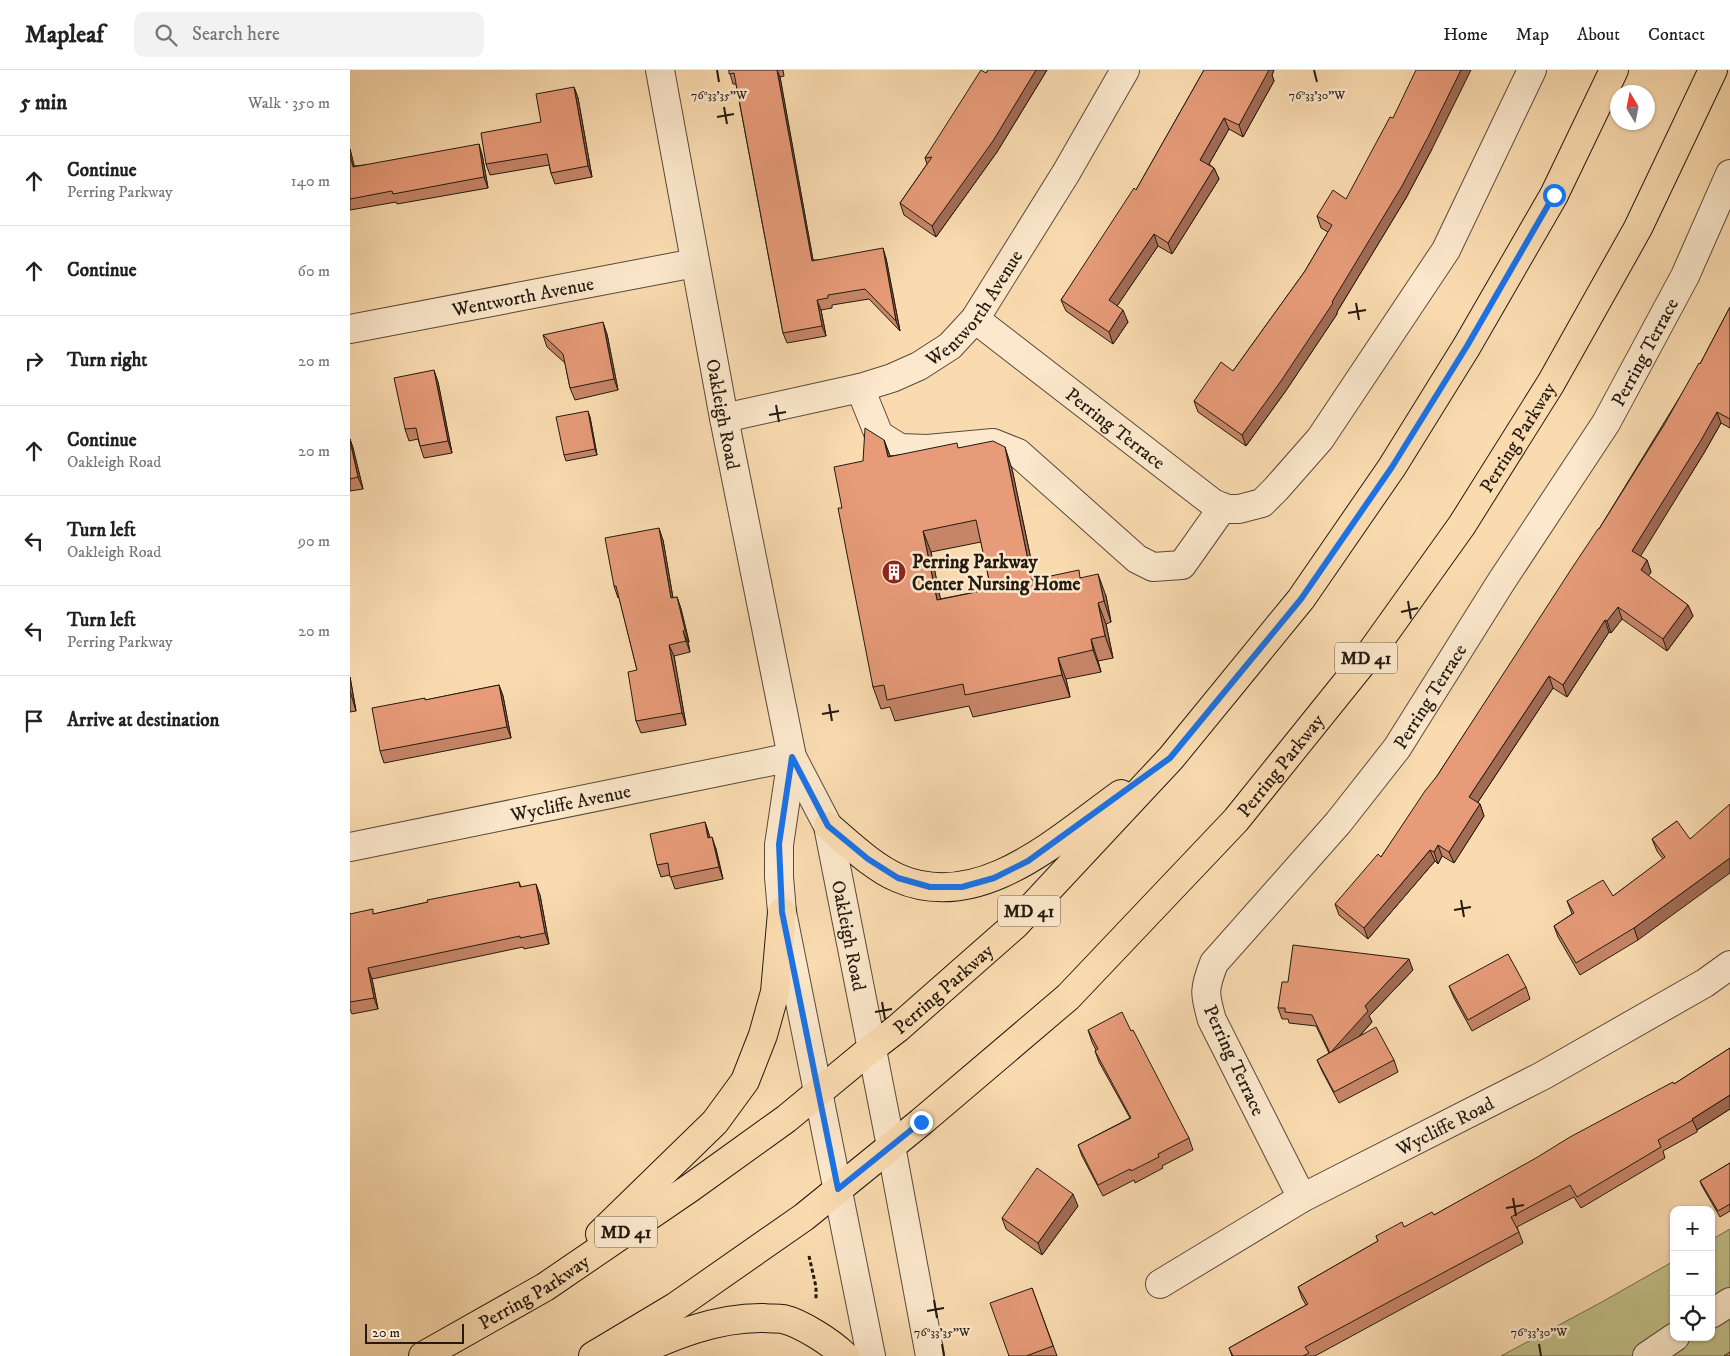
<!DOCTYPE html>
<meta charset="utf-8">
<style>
:root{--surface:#fff;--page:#f2f2f2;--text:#222;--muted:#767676;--line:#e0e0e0}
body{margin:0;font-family:"IM FELL DW Pica",serif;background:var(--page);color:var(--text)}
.controls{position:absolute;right:15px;bottom:15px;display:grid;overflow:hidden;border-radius:10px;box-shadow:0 1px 4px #0004}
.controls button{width:45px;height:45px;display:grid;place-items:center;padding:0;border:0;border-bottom:1px solid var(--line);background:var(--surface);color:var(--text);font:25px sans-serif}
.compass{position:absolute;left:1260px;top:15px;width:45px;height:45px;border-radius:50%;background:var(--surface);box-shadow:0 1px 4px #0004;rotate:350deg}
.scale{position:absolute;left:15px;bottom:12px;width:99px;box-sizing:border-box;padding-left:5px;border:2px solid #231a11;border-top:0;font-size:14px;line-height:18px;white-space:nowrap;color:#231a11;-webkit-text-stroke:4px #fce8cc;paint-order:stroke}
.stop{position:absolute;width:15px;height:15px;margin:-11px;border:4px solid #1a73e8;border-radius:50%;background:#fff}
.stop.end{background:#1a73e8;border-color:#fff;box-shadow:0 1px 5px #0008}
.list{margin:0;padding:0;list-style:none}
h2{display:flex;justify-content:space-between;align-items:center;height:65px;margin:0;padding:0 20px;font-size:21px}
h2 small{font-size:16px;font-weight:400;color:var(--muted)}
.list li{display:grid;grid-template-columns:32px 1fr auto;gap:15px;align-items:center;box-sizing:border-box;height:90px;padding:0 20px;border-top:1px solid var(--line)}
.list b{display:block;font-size:19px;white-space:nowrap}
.list p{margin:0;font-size:16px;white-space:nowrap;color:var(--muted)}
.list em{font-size:16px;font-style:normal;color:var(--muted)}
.icon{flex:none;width:28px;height:28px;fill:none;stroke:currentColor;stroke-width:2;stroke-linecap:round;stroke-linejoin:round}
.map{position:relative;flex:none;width:1380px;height:1286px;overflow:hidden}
header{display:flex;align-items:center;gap:30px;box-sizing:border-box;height:70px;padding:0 25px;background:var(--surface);border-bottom:1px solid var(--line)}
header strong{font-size:24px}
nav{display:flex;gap:28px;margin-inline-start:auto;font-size:18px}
.search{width:350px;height:45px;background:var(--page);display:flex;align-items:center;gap:12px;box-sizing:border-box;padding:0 18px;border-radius:10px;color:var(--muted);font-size:19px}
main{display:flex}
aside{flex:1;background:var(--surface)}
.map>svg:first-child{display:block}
</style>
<header>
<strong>Mapleaf</strong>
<div class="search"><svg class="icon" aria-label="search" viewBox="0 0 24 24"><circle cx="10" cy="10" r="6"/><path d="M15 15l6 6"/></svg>Search here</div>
<nav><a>Home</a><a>Map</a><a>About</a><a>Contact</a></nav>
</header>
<main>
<aside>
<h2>5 min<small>Walk · 350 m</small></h2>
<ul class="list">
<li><svg class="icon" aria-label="ahead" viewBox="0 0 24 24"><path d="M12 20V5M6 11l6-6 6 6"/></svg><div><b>Continue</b><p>Perring Parkway</p></div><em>140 m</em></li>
<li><svg class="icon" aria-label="ahead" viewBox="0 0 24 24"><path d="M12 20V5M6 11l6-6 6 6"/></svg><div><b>Continue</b></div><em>60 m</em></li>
<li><svg class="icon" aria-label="right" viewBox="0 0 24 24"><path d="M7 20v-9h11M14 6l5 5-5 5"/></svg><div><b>Turn right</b></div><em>20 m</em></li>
<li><svg class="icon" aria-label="ahead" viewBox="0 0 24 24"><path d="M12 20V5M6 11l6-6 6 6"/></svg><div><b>Continue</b><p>Oakleigh Road</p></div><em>20 m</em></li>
<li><svg class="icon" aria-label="left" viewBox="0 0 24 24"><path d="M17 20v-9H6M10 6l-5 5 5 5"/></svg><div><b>Turn left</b><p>Oakleigh Road</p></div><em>90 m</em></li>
<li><svg class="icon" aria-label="left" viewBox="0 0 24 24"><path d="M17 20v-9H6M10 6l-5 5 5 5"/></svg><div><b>Turn left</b><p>Perring Parkway</p></div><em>20 m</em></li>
<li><svg class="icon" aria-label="arrive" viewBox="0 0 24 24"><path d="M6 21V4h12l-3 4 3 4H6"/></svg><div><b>Arrive at destination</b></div></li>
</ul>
</aside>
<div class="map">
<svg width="1380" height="1286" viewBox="0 0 1380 1286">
<rect width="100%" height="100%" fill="#fadbb0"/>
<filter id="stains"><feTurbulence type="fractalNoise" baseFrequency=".004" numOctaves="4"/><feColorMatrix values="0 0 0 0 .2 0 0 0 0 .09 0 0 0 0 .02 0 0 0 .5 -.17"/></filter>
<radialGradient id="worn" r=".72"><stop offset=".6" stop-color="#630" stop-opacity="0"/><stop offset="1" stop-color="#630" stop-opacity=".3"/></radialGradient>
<path fill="#c1bf89" stroke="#726c4d" d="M1380,1159V1286H1151L1250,1233L1324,1191V1267H1361V1170Z"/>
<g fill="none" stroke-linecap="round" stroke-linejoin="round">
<defs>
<g id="minor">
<path id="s1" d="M310,0L374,348L442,687L478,756L541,1076L580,1286"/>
<path id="s2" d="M625,249L863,433L876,439H889L912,433L926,419L970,369L1096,180L1182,0"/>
<path id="s3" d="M0,259L345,193"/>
<path d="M510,318L529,365L550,378L577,379L643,373L668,383L787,489L803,497L832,495L873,437"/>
<path id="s4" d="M374,348L510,318L542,308L569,296L600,276L625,249L716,103L775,0"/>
<path d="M442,687L429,775V807L432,842L521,1286"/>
<path id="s5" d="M0,777L442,687"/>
<path id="s6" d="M952,1128L862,950C854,923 854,919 864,893L988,753L1047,678L1151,512L1256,353L1335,206L1380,104"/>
<path id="s7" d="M810,1214L952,1128L1192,1006L1355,913L1380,895"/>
<path d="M1361,1244L1380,1232"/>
<path d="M1297,1286L1325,1267"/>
</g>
<g id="major">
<path d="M478,756C498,773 524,798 548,808C630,844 709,768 771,724"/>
<path d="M250,1164L365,1052L395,1011L413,965L425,922L432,842"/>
<path id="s8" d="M73,1286L195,1217L340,1118L436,1049L522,978L548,958L665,855L821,688L951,529L1042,397L1117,276L1204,125L1264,0"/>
<path id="s9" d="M243,1286L325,1237L454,1147L571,1052L718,927L886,750L1022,581L1112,455L1201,313L1288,158L1363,0"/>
<path d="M279,1286C321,1266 367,1247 414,1248C420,1249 427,1248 433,1249C451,1253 482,1273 495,1286"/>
</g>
</defs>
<use href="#minor" stroke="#594a39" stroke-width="30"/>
<use href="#major" stroke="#231a11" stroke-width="30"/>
<path stroke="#231a11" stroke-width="3" stroke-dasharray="4 2.5" stroke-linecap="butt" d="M459,1186L466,1217V1229"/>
<use href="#minor" stroke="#fce8cc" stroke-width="28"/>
<use href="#major" stroke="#fadbb0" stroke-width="28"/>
</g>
<path fill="#c78568" stroke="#231a11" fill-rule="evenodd" d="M379,0H433L434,6L430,7L463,190L536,188L550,261L519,229L482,235V238L471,240L476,266L437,273L433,263L386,14H383Z
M638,0H697L647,82L586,167L554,145L550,133L577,94L575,88Z
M854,0H924L922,5L924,11L893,67L879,59L859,94L864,98L869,109L822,184L808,176L767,236L778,252L763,274L716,241L711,230L786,120Z
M224,17L228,28L242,107L205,114L201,103L199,95L140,105L136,94L191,52Z
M0,79L4,96L132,84L138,118L47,134L46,132L0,140Z
M1082,79L1056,128L987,242V244L935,322L896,376L848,342L844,331L883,301L955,201L978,162L971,158L967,146Z
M1380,237V358L1371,353L1354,383L1290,486L1297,490L1301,502L1298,506L1338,535L1343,546L1317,581L1272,549L1261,563L1259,562L1217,627L1203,618L1128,732L1130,734L1134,746L1104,793L1092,786L1088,794L1085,791L1018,869L989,845L985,834L1031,787L1087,706L1249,459L1350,294Z
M257,264L268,320L225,330L220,318L215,293L197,277L193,265Z
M88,312L102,383L74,388L70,376L68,369L59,371L55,359Z
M240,347L247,385L216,391L214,385Z
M0,369L3,378L13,419L0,421Z
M534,370L540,386L609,378L662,399L685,509L732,508L756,526L761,552L756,554L763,588L748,591L751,602L716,609L720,627L623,647L619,636L545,651L540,637L531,639L523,617L513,391ZM631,472L641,519L590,529L581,482Z
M313,470L323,528L327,527L331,539L339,572H338L340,582L324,586L336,655L291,663L286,651L287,600L269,527L268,528L264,516Z
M0,607L6,641L0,642Z
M149,615L153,626L161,668L34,693L30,681L76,630Z
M1327,751L1288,870L1230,905L1208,867L1204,856L1222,844L1217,831L1263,826L1313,789L1307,781L1302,769Z
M355,752L360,768L366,779L373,809L325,819L320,805L311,807L307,795Z
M169,812L171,817L190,825L199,874L174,879L173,877L22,909L28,939L2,944L0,939V844H24Z
M1063,900L1019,946L1022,952L1009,967L1044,990L1048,1002L989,1033L972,1001L967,990L979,983L966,956L939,953L938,949H932L928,938L938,912Z
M1099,916L1176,917L1180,929L1122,961L1104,928Z
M738,960L839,1068L843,1080L812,1096L813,1098L785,1113L784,1110L753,1126L732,1086L728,1075L780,1048L749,992L745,981L746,980L742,972Z
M1380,978V1039L1347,1060V1062L1313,1081L1315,1088L1231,1138L1224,1127L1167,1157L1173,1173L965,1286H882L879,1278L956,1235L952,1228L948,1217L1028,1171L1026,1166L1054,1157L1084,1145L1324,1014Z
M1380,1093V1141L1370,1147L1352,1116L1350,1111Z
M728,1136L692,1185L656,1159L652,1148Z
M682,1218L707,1286H659Z"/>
<path fill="#a26c55" stroke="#231a11" d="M427,0L430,7L465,201L462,191Z
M686,0H697L647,82L586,167L582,156Z
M917,0H924L922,5L924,11L893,67L889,55Z
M1111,0H1121L1082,79L1056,128L987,242V244L935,322L896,376L892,365Z
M224,17L228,28L242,107L238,96Z
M874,48L879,59L855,101L850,90Z
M129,74L132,84L138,118L134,107Z
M0,79L7,107L3,97L0,85Z
M864,98L869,109L822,184L818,173Z
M804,164L808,176L763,242L759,230Z
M533,178L536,188L550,261L546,251Z
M467,230L471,240L476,266L472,256Z
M773,240L778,252L763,274L759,262Z
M253,252L257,264L268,320L264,309Z
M84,300L88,312L102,383L98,371Z
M238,341L240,347L247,385L245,379Z
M1367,342L1371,353L1354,383L1287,492L1282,481Z
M0,369L3,378L13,419L8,407Z
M534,370L542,391L538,387Z
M655,377L662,399L690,532L682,510Z
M309,458L313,470L325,540L321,528Z
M573,461L581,482L595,551L587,530Z
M1297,490L1301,502L1295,511L1291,500Z
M748,504L756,526L761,552L754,531Z
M327,527L331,539L339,572L335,560Z
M748,533L756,554L763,588L755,566Z
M1338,535L1343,546L1317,581L1313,569Z
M1268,537L1272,549L1261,563L1257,551Z
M1255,550L1259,562L1217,627L1213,615Z
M333,561L338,572L340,582L336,571Z
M741,569L748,591L751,602L743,580Z
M319,575L324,586L336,655L332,643Z
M708,588L716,609L720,627L712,605Z
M1199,606L1203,618L1124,738L1119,727Z
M0,607L6,641L0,621Z
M149,615L153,626L161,668L157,657Z
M1130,734L1134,746L1104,793L1099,782Z
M355,752L359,764L363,780L358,768Z
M362,767L366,779L373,809L369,797Z
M1088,775L1092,786L1088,794L1084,782Z
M1080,780L1085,791L1018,869L1014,858Z
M1380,788V803L1288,870L1284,858Z
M186,814L190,825L199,874L195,863Z
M1059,889L1063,900L1019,946L1022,952L984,994L980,983L1015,936Z
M18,898L22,909L28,939L24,928Z
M1380,1025V1039L1347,1060L1342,1049Z
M723,1124L728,1136L692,1185L688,1173Z"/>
<path fill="#e79b79" stroke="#231a11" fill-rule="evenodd" d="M379,0H427L462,191L533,178L546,251L515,219L478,225V228L467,230L472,256L433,263L384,3L379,4Z
M631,0L636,3L638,0H686L643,71L582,156L550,133L582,87L575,88Z
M854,0H919L889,55L874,48L850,90L864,98L818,173L804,164L759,230L773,240L759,262L711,230L784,118L786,120Z
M1066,0H1111L1078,67L1052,116L982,232L983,233L931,311L892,365L844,331L871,292L883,301L955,201L982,155L967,146L983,120L996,129L1040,47L1043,48Z
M224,17L238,96L201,103L197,84L136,94L131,63L191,52L186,24Z
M129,74L134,107L43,124L42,121L0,129V85L3,97Z
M1380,237V349L1367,342L1350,372L1282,481L1297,490L1291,500L1338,535L1313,569L1268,537L1257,551L1255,550L1213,615L1199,606L1119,727L1130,734L1099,782L1088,775L1084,782L1080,780L1014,858L985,834L1028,784L1031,787L1075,721L1087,706L1222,498L1248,459H1249L1314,355L1349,293L1350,294Z
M253,252L264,309L220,318L213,284L193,265Z
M84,300L98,371L70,376L66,358L55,359L44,308Z
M238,341L245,379L214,385L206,347Z
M515,358L534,370L538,387L607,373L608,378L643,371L655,377L682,510L729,500L730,508L748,504L754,531L748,533L755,566L741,569L743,580L708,588L712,605L615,625L613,614L537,630L534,615L523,617L488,438H492L484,397L513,391ZM626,450L641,519L587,530L573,461Z
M0,371L8,407L0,409Z
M309,458L321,528L327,527L335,560L333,561L336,571L319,575L332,643L286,651L278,602L287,600L266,516H264L255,468Z
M149,615L157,657L30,681L22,638L75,628V630Z
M1380,734V788L1284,858L1226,893L1204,856L1224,843L1217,831L1253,810L1263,826L1315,787L1302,769L1327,751L1340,769Z
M355,752L358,768L362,767L369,797L320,807L318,793L307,795L300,764Z
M169,812L170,817L186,814L195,863L170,868V866L18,898L24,928L0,932V844L23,839V844L78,832L77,830Z
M943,875L1059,889L1015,936L1018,941L980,983L962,945L935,942V938H928L932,912H938Z
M1158,884L1176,917L1118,950L1099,916Z
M772,942L781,961L783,960L839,1068L808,1084L809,1087L781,1101L780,1099L748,1115L728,1075L781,1048L745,981L748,979L738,960Z
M1026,957L1044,990L984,1022L967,990Z
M1380,978V1025L1342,1049L1343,1050L1308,1070L1311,1077L1227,1127L1220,1115L1161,1147L1169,1162L955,1277L959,1283L953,1286H883L879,1278L958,1234L948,1217L1028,1171L1026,1166L1052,1152L1054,1157L1082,1142L1084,1145L1186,1088L1220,1067L1323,1012L1324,1014Z
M1380,1093V1134L1368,1141L1350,1111Z
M687,1098L723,1124L688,1173L652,1148Z
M682,1218L703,1276L676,1286H659L640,1233Z
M1380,1282V1286H1374Z"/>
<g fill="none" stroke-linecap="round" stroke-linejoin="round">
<path stroke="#1a73e8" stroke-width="6" d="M571,1052L488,1119L432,842L429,774L442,687L478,756L518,789L548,808L580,817H612L644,808L678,791L820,688L951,529L1042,397L1117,276L1204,125"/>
</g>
<path fill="none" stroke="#231a11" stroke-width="2" d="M367,0L369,12M964,0L967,12M374,37L377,54M367,47L384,44M1006,233L1009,250M998,243L1016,240M426,335L429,352M419,345L436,342M1058,531L1061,549M1051,542L1068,538M479,634L482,651M472,644L489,641M1111,830L1114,847M1104,840L1121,837M532,932L535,949M525,942L542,939M1163,1128L1166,1146M1156,1138L1174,1135M584,1230L587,1248M577,1241L594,1238M592,1274L594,1286M1189,1274L1191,1286"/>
<defs>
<symbol id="building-disc" viewBox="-11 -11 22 22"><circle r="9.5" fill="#8f2418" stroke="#fce8cc"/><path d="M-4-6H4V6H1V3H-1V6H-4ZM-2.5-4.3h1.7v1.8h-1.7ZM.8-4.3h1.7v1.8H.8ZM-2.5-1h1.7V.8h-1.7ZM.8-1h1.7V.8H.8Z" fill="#fff"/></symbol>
</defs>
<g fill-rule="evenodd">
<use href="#building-disc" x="530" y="488" width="28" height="28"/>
</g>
<g text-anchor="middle" stroke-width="5" stroke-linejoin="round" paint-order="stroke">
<g fill="#fce8cc" stroke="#645849" stroke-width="1">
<rect x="985" y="572.5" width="62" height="31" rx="4"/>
<rect x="648" y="825.5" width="62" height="31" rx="4"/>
<rect x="245" y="1146.5" width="62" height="31" rx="4"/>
</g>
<g font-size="18" font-weight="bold" fill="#231a11">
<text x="1016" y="594">MD 41</text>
<text x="679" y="847">MD 41</text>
<text x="276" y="1168">MD 41</text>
</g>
<g font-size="19" fill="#231a11" stroke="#fce8cc">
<text dy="7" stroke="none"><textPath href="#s3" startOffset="176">Wentworth Avenue</textPath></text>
<text dy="7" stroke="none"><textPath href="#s4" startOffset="284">Wentworth Avenue</textPath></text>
<text dy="7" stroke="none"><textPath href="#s6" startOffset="1008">Perring Terrace</textPath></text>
<text dy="7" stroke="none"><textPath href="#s1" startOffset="350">Oakleigh Road</textPath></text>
<text dy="7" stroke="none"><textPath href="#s2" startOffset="178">Perring Terrace</textPath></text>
<text dy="7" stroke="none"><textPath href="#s9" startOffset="1316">Perring Parkway</textPath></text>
<text dy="7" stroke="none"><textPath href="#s6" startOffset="602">Perring Terrace</textPath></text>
<text dy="7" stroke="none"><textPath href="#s9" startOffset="911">Perring Parkway</textPath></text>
<text dy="7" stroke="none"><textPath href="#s5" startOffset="225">Wycliffe Avenue</textPath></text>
<text dy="7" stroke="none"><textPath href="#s1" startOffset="889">Oakleigh Road</textPath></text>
<text dy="7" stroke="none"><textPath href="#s8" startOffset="638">Perring Parkway</textPath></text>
<text transform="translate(885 990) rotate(65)" y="7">Perring Terrace</text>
<text dy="7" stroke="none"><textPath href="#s7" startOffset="326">Wycliffe Road</textPath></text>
<text dy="7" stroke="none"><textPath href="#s8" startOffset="128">Perring Parkway</textPath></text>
</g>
<g font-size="19" font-weight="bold" fill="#231a11" stroke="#fce8cc" text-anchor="start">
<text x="562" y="498">Perring Parkway<tspan x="562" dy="22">Center Nursing Home</tspan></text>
</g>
</g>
<g font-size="12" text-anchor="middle" fill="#231a11" stroke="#fce8cc" stroke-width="5" stroke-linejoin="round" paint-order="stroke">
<text x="369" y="29">76°33'35"W</text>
<text x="967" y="29">76°33'30"W</text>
<text x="592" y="1266">76°33'35"W</text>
<text x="1189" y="1266">76°33'30"W</text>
</g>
<rect width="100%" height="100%" filter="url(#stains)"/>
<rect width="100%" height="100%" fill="url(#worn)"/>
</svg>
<div class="controls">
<button>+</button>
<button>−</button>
<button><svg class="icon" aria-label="locate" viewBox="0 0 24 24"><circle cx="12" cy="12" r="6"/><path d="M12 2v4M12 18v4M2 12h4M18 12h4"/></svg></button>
</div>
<svg class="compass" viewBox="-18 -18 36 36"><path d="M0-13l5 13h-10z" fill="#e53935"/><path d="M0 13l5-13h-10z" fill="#767676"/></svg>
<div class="scale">20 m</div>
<div class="stop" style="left:1204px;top:125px"></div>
<div class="stop end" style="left:571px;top:1052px"></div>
</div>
</main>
